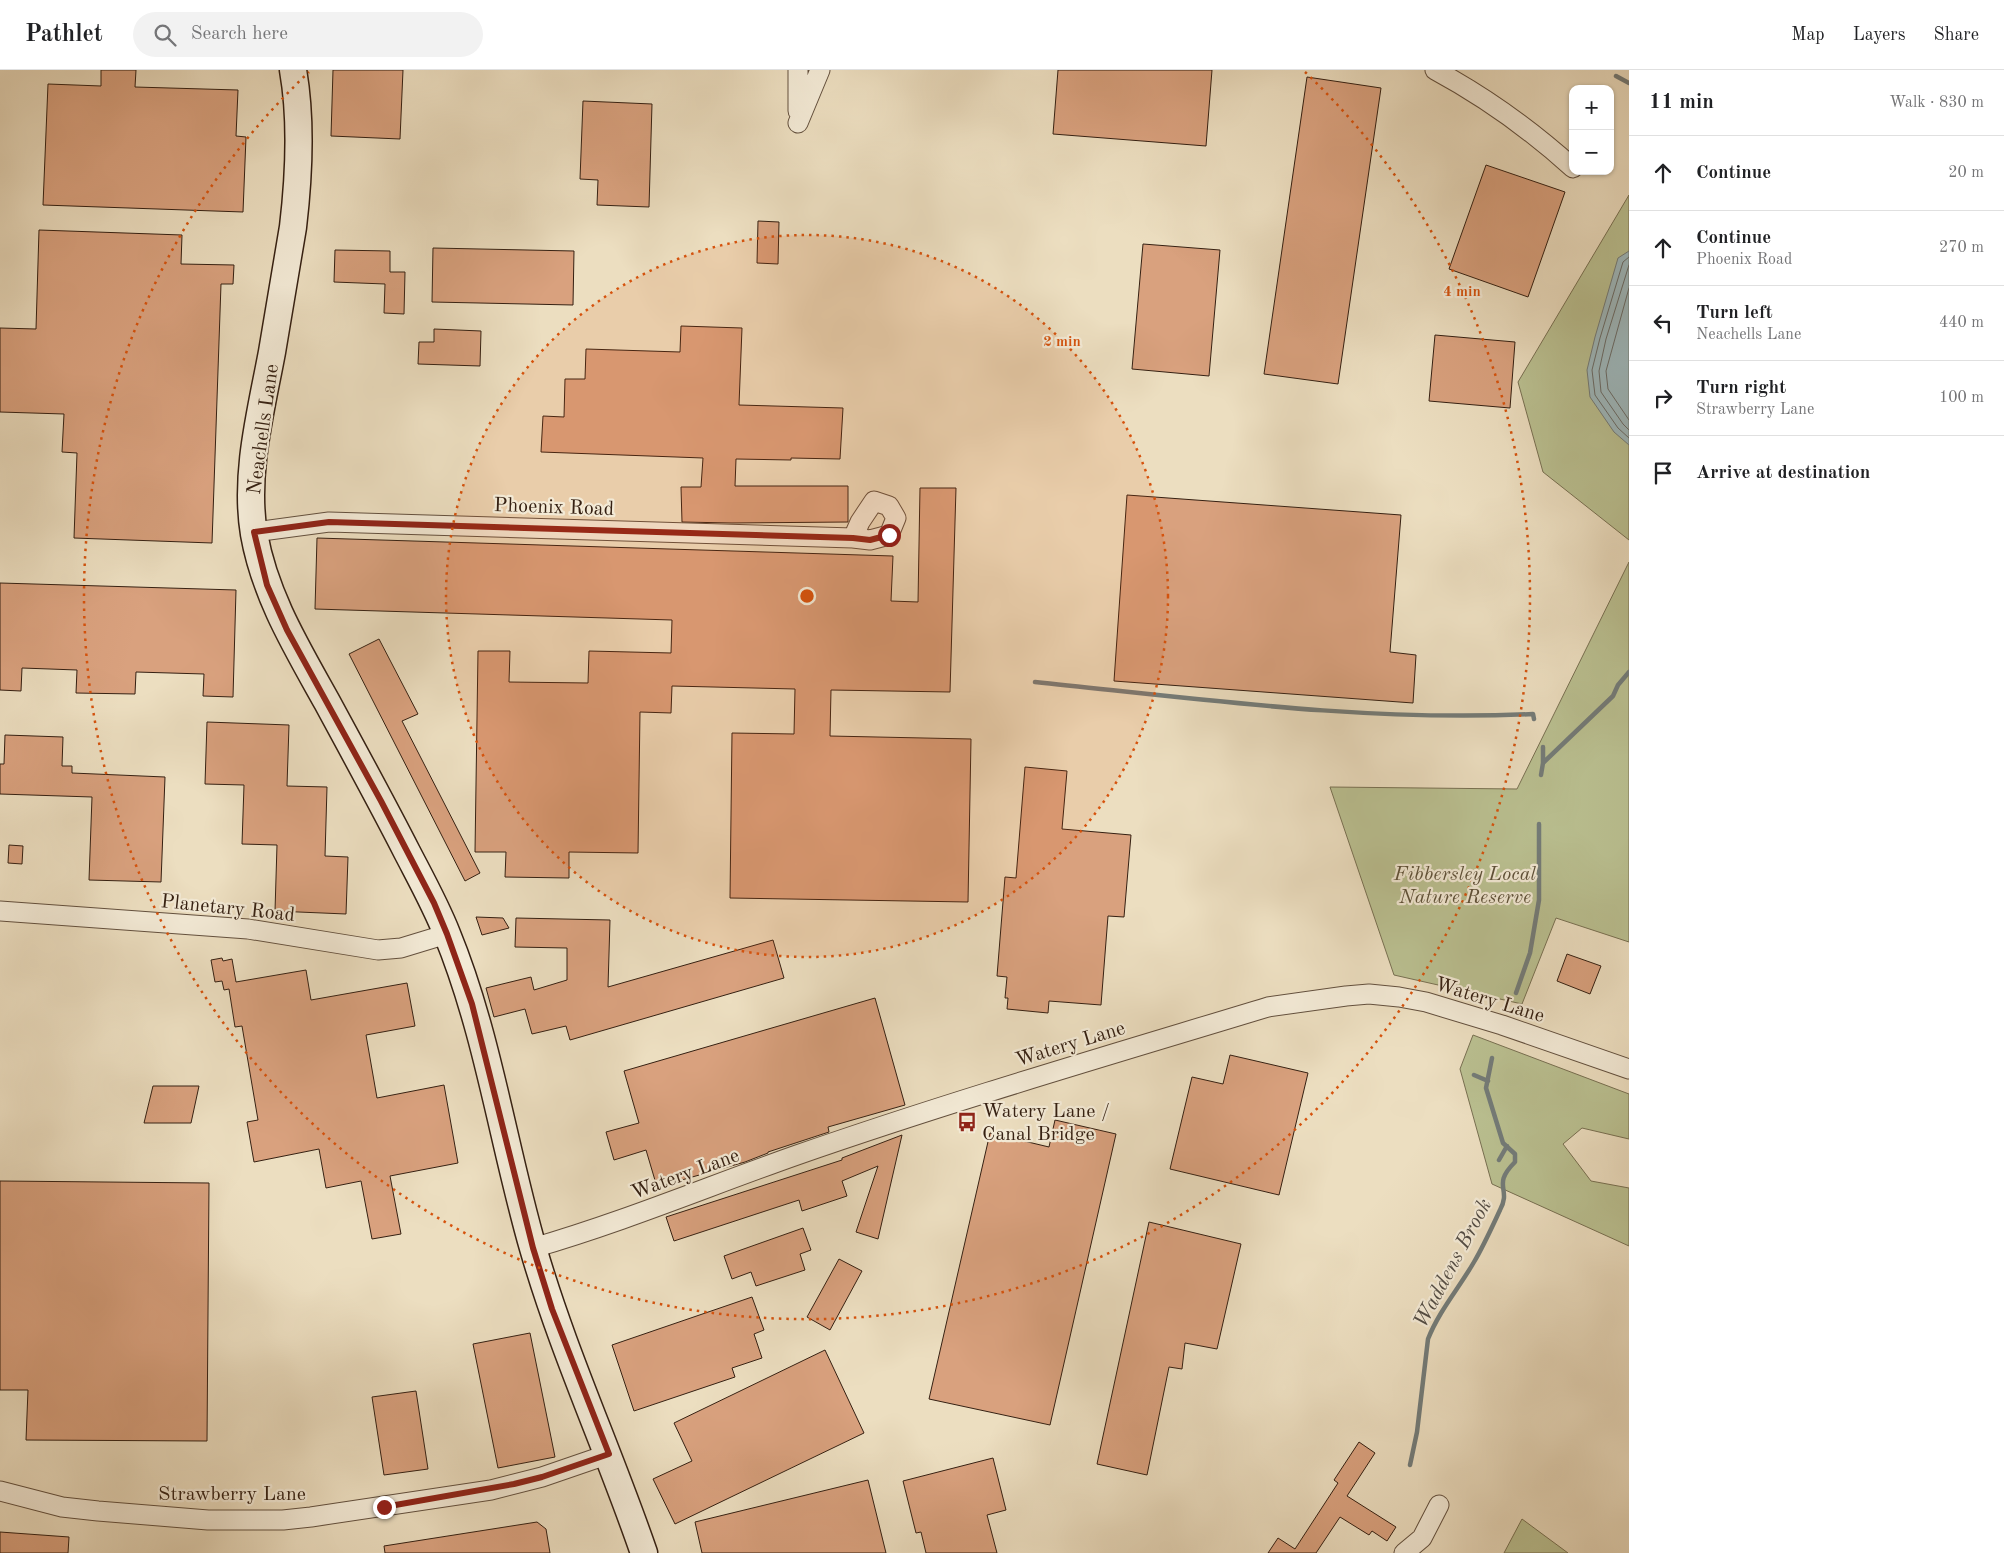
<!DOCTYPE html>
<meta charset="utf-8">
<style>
:root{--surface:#fff;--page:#f2f2f2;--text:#202124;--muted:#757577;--line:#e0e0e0}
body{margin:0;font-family:"Old Standard TT",serif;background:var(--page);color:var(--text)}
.controls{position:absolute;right:15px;top:15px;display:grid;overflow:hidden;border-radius:10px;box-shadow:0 1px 4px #0004}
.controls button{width:45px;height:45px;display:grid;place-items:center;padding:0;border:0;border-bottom:1px solid var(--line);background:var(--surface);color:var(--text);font:25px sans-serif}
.stop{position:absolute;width:15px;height:15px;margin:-11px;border:4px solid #8f2418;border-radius:50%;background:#fff}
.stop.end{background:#8f2418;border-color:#fff;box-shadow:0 1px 5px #0008}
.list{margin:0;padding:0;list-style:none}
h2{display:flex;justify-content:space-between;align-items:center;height:65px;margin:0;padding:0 20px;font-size:21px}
h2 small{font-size:16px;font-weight:400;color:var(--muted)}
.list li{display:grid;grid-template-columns:32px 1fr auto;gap:15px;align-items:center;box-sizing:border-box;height:75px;padding:0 20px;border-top:1px solid var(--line)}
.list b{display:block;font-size:19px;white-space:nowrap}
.list p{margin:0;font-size:16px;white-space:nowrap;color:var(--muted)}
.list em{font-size:16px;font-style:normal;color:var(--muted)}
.icon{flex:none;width:28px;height:28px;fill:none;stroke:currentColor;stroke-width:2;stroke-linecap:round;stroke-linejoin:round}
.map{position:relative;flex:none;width:1629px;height:1483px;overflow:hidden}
header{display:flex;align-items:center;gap:30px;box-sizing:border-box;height:70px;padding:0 25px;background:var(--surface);border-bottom:1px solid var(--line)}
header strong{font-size:24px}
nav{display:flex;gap:28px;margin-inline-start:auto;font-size:18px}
.search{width:350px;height:45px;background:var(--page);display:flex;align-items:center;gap:12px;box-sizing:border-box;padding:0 18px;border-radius:28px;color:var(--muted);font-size:19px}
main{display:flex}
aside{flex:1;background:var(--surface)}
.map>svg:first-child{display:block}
</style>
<header>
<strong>Pathlet</strong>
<div class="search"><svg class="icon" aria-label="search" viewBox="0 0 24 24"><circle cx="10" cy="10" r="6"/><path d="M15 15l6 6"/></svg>Search here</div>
<nav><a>Map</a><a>Layers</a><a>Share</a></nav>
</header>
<main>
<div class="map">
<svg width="1629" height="1483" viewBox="0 0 1629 1483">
<rect width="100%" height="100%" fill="#ecdec0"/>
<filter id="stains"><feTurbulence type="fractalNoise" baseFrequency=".004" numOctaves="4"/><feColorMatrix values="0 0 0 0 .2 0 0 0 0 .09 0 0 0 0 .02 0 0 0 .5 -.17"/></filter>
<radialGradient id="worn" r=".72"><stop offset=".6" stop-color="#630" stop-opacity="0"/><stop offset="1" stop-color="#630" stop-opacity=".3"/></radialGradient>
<path fill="#bac091" stroke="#787052" d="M1629,125V470L1543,402L1518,312Z
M1629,492V872L1556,848L1522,934L1394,905L1330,717L1517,719Z
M1473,965L1629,1024V1069L1582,1058L1563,1074L1591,1111L1629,1118V1176L1492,1114L1460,999Z
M1522,1449L1568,1483H1504Z"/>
<path fill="#9eb9be" stroke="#747c79" d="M1629,181V375L1614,362L1590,327L1587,300L1595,267L1618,188Z"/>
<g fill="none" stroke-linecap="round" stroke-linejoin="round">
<path stroke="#6a6c68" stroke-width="1" d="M1629,187L1623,192L1600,268L1592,300L1595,325L1618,358L1629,368
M1629,195L1606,269L1599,301L1601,322L1623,354L1629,360
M1629,218L1606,301L1608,319L1629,350"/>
<path stroke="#747c79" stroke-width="4.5" d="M1616,6L1629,13
M1035,612C1200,629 1367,652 1533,644L1534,649
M1543,693V677
M1541,705L1543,693L1613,626L1618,615L1629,602
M1516,923L1530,883L1539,830V754
M1474,1005L1488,1011
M1499,1090L1507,1076
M1410,1395L1417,1362L1428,1269C1439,1241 1459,1218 1474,1192C1484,1175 1492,1157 1500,1140C1512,1118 1491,1116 1515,1092V1084L1503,1073L1486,1018L1492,988"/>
</g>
<path fill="#d9a17e" stroke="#352012" d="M101,0H136L135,17L238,20L236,66L246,67L243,142L43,135L48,14L101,16Z
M333,0H403L400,69L331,66Z
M1058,0H1212L1206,76L1053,64Z
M1307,7L1381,18L1338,314L1264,304Z
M583,31L652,34L649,137L597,135L598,110L580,109Z
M1486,95L1565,122L1528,227L1449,199Z
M758,151L779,152L778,194L757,193Z
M39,160L182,165L181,194L234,195L233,214H221L212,473L74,468L77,383L62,382L64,344L0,342V258L36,259Z
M1143,174L1220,180L1209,306L1132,299Z
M433,178L574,181L573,235L432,232Z
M335,180L390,181V202H405L404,244L384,243L385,214L334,212Z
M681,256L742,258L739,335L843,338L840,389L791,388V390L736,389L735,416H848V452L732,453L682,452L681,417H701L703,388L541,382L543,346L564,347L565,309H585L586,279L680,282Z
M434,259L481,261L480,296L418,294L419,272H434Z
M1435,265L1515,272L1510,338L1429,331Z
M920,418H956L950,622L831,620L830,666L971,669L968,832L730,828L732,663L794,664L795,619L672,616L671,643L640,642L638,783L569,782V808L505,807L506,782H475L478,581H510L509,612L588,613L589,581L671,583L672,550L315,539L317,468L893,486L891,531L918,532Z
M1127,425L1401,445L1390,582L1416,585L1413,633L1114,611Z
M0,513L236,520L233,627L203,626L204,604L136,602L135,624L76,623L77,600L22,598L21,621L0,620Z
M379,569L418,644L402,651L480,803L465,811L349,584Z
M207,652L289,655L287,716L327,717L325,786L348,787L346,844L275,841L277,775L242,774L244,715L205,714Z
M5,665L63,667L62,696H72V703L165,707L161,812L89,810L92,727L0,724V694H4Z
M1025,697L1067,701L1062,759L1131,765L1124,847L1108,846L1101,935L1049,931L1048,943L1007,939L1008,928H1005L1007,907L997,906L1005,807L1016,808Z
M9,775L23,776L22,794L8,793Z
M476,847L503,848L509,858L482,865Z
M516,848L610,850L608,917L773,870L784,908L570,970L566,956L532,964L525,939L494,947L486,918L531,907L534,920L567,910V878L515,877Z
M1567,884L1601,896L1590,924L1557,911Z
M222,888L223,891L232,889L236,912L306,900L311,930L407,913L415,956L366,965L377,1028L444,1015L458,1093L390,1106L401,1164L372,1169L361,1111L326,1118L319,1079L254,1092L247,1052L258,1050L242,956L235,957L229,919L224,920L222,911L215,912L211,890Z
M875,928L905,1035L828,1057L829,1062L768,1082V1083L745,1092L657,1117L646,1080L614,1090L606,1062L639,1053L624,1001Z
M1230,985L1308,1003L1279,1125L1170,1099L1192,1007L1223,1014Z
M153,1016H199L191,1053H144Z
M1055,1050L1116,1064L1050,1355L929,1329L990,1063L1049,1077Z
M902,1065L878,1169L856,1162L878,1096L842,1111L847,1126L802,1141L799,1130L674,1171L666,1147L842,1090V1088Z
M0,1111L209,1113L207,1371L26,1370L28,1320H0Z
M1149,1152L1241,1174L1217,1279L1185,1273L1182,1299L1169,1297L1147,1405L1097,1394Z
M803,1158L811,1180L800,1184L805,1200L756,1216L751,1202L732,1209L724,1186Z
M839,1189L862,1201L830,1260L807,1247Z
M752,1227L764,1260L754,1264L762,1288L732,1298L735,1307L634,1341L612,1275Z
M530,1263L555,1387L498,1398L473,1274Z
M825,1280L864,1363L675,1454L653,1409L692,1391L674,1353Z
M416,1321L428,1399L384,1405L372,1327Z
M1359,1372L1375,1383L1347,1426L1396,1457L1387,1471L1372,1461L1369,1465L1340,1447L1316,1483H1268L1278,1468L1295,1479L1338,1413L1334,1410Z
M993,1388L1006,1440L987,1445L997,1483H926L921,1462L916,1463L903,1411Z
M868,1410L886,1483H702L695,1452Z
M537,1452L546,1459L550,1483H385L384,1476Z
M0,1462L69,1467L68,1483H0Z"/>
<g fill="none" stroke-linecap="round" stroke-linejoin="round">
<defs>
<path id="street" d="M798,0V41
M1435,0C1485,27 1531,60 1573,98
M798,53L820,0
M874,431L889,436L896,448L889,465L870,470L853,468L860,452Z
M254,462L329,452L853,468
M0,841L248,859L378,880L401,878L447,864
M533,1178C623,1152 709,1116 797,1085C952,1031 1110,985 1268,937L1346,926L1369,924L1399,927L1426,932L1502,955L1629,999
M0,1421L62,1437L98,1441L208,1450H283L311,1447L491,1420L542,1407L609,1384
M1404,1483L1422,1468L1439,1435"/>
<path id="secondary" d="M293,0C302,51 299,106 293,157C286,199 279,241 272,282C261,341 244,404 254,464C265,526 297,578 327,632C354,682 381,731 407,782C421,809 436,836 447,864C488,964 503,1074 533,1178C563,1282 609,1381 644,1483"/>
</defs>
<use href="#street" stroke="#63503e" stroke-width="21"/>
<use href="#secondary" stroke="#352012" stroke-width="29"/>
<use href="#street" stroke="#f3ead6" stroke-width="19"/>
<use href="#secondary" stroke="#f3ead6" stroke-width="26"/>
</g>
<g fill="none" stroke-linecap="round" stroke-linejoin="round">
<path stroke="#8f2418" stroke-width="6" d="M384,1437L514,1414L542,1407L609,1384L552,1239L533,1178L472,934L447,864L434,833L381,731L287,560L267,515L254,462L329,452L853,468L870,470L889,465"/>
</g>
<circle cx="807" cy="526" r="361" fill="#d6530d" fill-opacity=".12"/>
<g fill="none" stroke="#d6530d" stroke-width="2.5" stroke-dasharray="2.5 5">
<circle cx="807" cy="526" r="361"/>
<path d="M1305 2A723 723 0 1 1 309 2"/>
</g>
<defs>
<symbol id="bus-bare" viewBox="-9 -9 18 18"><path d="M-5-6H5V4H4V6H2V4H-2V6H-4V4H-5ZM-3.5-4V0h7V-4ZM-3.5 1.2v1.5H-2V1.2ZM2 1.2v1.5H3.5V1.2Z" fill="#8f2418" stroke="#f3ead6" stroke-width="2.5" paint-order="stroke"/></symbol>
</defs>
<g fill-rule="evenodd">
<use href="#bus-bare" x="953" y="1038" width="28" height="28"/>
</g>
<g text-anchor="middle" stroke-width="4.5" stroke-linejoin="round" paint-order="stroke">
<g font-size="20" fill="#352012" stroke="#f3ead6">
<text transform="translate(262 359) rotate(-82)" y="7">Neachells Lane</text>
<text transform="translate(554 436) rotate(2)" y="7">Phoenix Road</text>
<text transform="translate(228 837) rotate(6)" y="7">Planetary Road</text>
<text transform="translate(1490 929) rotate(17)" y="7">Watery Lane</text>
<text transform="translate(1070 973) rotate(-17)" y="7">Watery Lane</text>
<text transform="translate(685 1103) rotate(-20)" y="7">Watery Lane</text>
<text x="232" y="1430">Strawberry Lane</text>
</g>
<g font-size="20" font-style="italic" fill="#5d5038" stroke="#f3ead6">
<text x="1465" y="810">Fibbersley Local<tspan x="1465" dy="23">Nature Reserve</tspan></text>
</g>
<g font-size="20" fill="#352012" stroke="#f3ead6" text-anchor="start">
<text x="982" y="1047">Watery Lane /<tspan x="982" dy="23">Canal Bridge</tspan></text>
</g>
<g font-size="21" font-style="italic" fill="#544e46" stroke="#f3ead6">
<text transform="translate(1452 1193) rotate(-62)" y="7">Waddens Brook</text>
</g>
</g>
<circle cx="807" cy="526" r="8" fill="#d6530d" stroke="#f3ead6" stroke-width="2.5"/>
<g font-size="15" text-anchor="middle" font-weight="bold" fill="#d6530d" stroke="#f3ead6" stroke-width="4.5" stroke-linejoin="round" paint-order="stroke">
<text x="1462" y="226">4 min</text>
<text x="1062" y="276">2 min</text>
</g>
<rect width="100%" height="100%" filter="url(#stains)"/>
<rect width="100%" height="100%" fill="url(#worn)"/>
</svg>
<div class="controls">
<button>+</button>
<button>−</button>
</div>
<div class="stop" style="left:889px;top:465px"></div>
<div class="stop end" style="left:384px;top:1437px"></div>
</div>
<aside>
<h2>11 min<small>Walk · 830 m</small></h2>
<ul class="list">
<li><svg class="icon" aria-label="ahead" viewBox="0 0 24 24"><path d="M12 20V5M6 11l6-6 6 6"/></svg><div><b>Continue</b></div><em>20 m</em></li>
<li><svg class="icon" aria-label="ahead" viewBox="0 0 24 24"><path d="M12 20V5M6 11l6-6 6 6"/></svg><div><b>Continue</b><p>Phoenix Road</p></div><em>270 m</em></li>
<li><svg class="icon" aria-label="left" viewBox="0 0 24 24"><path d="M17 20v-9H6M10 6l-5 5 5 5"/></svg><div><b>Turn left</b><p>Neachells Lane</p></div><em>440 m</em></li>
<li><svg class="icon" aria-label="right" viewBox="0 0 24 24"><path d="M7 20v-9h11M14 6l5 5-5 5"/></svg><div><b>Turn right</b><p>Strawberry Lane</p></div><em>100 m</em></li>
<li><svg class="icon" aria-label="arrive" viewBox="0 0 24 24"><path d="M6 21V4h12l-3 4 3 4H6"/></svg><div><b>Arrive at destination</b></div></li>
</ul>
</aside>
</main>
